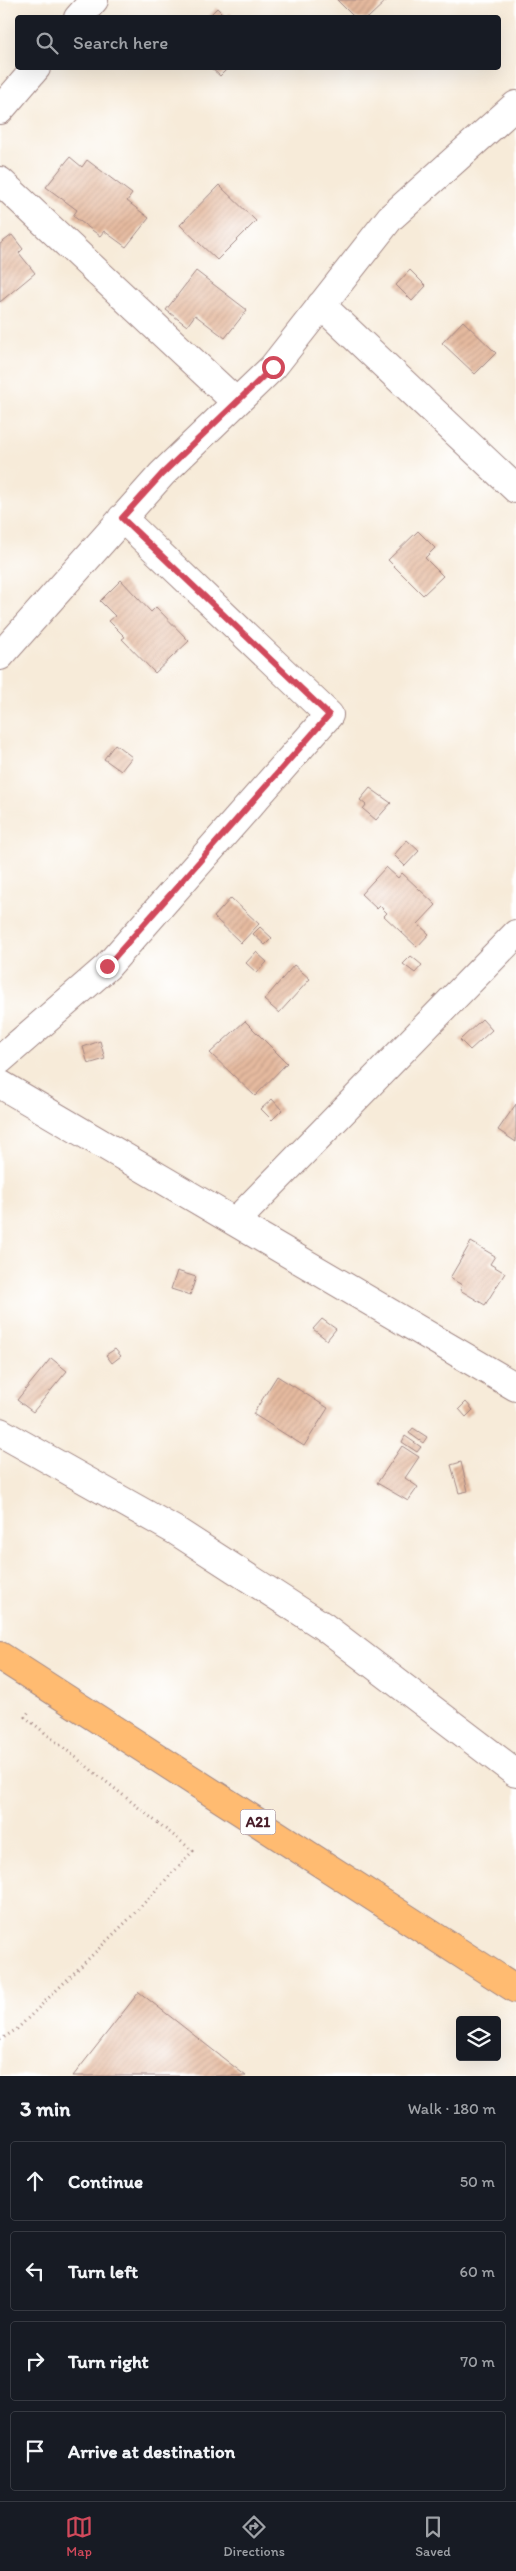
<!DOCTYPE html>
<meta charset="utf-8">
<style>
:root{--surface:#171b24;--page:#20242c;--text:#f1f3f6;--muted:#9ea1a6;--line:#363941;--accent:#d1495b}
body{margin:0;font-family:Itim,sans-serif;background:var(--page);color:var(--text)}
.controls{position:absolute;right:15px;bottom:15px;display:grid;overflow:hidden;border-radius:5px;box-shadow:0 5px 20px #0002}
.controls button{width:45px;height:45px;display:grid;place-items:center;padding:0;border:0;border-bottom:1px solid var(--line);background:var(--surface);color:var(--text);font:25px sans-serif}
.stop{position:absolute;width:15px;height:15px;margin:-11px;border:4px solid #d1495b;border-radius:50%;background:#fff}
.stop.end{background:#d1495b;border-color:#fff;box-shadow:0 1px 5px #0008}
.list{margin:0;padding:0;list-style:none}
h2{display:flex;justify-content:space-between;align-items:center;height:65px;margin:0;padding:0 20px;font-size:21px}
h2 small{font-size:16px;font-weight:400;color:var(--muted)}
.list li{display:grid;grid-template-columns:32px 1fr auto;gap:15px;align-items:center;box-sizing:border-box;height:80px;margin:0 10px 10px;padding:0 10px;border:1px solid var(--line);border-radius:5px}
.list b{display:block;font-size:19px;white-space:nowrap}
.list em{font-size:16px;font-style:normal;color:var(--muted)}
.icon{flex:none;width:28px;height:28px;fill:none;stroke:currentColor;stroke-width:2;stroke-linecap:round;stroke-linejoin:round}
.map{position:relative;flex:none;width:516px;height:2076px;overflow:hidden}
.search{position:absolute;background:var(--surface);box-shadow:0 5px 20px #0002;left:15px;right:15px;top:15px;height:55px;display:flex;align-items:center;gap:12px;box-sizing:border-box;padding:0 18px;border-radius:5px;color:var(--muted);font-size:19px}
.sheet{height:425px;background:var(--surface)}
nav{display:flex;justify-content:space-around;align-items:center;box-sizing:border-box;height:70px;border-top:1px solid var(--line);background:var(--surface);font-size:14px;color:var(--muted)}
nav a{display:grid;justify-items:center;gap:2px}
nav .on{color:var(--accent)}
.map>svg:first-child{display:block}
</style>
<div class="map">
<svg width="516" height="2076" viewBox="0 0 516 2076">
<defs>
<pattern id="building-hatch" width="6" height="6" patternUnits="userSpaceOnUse" patternTransform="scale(1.25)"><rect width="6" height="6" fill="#e5ba9f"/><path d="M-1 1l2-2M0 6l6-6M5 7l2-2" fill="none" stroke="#c69f89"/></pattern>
</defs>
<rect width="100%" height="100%" fill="#fff"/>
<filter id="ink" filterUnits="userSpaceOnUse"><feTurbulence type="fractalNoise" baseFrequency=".02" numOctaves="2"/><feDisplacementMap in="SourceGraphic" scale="10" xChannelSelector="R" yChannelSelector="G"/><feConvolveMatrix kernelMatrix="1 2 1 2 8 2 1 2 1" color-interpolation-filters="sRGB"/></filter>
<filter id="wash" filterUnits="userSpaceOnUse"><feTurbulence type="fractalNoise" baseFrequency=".0096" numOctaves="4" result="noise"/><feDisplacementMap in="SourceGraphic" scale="20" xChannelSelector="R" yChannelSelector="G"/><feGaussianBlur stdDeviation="1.12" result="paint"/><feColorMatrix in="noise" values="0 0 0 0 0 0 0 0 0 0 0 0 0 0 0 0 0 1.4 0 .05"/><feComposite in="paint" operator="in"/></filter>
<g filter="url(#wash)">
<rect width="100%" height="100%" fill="#f7ebd9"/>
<g id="blocks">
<path fill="url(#building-hatch)" d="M337,0H387L368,18H355Z
M217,8L226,17L230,13L234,18H207Z
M211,68H228L220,76Z
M70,157L82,167L87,160L132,194L127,201L149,218L126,247L104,231L100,236L73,216L77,210L46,187Z
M219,185L256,221L217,260L180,225Z
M12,235L23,249L19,253L35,273L0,302V244Z
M410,270L426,286L412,301L396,285Z
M196,271L247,310L225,338L195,315L187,326L166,310Z
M463,321L496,353L475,374L442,343Z
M418,531L435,548L425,558L443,576L423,595L388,560Z
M121,580L151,612L156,607L189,641L155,673L122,639L125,637L109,621L115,616L100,601Z
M115,744L132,757L121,771L104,759Z
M370,788L391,803L376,820L363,809L366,805L360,800Z
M407,840L419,851L405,866L394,855Z
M386,867L398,878L402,873L436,905L418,924L429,934L417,947L384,916L387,913L380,906L377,909L361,894Z
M231,898L259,924L241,943L214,917Z
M260,927L272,938L265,945L253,934Z
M256,952L267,962L257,973L246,963Z
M411,956L422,965L415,973L403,964Z
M294,965L310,979L279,1013L264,1000Z
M482,1019L492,1030L470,1050L460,1040Z
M245,1021L287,1063L255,1096L210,1053Z
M100,1041L105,1059L88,1064L83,1047Z
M272,1099L282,1110L272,1120L261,1109Z
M516,1104V1142L498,1130Z
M471,1242L495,1256L490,1264L505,1273L485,1305L460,1290L462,1285L450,1278Z
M177,1271L196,1277L190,1295L171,1289Z
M322,1319L336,1329L327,1340L313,1329Z
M115,1349L121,1356L112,1363L106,1355Z
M51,1358L67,1371L33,1412L17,1400Z
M277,1376L328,1408L304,1446L253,1414Z
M466,1402L473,1410L466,1417L459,1409Z
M413,1428L427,1437L423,1443L409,1433Z
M405,1436L421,1447L417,1452L402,1442Z
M402,1446L419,1457L405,1478L418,1487L408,1501L377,1483Z
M461,1462L468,1491L459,1493L451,1465Z
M139,1992L246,2076H73Z"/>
</g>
</g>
<g filter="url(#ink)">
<use href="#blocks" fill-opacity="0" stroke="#a08582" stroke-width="1"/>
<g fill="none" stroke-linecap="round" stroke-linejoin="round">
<defs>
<path id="minor" d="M78,18L94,0
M0,110L36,68
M0,181L236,402
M321,305L516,489
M0,656L162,474L273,367L390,218L516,105
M0,1060L107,967L329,715L122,518
M0,1084L516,1387
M236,1221L516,934
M0,1432L176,1531L323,1626L516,1773"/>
<path id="major" d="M0,1656L516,1989"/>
</defs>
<use href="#minor" stroke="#a08582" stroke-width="30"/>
<use href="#major" stroke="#a08582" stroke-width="30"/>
<path stroke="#a08582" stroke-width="3" stroke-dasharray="1 4" stroke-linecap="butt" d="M0,2040L17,2029L129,1919L193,1851L25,1717L30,1710"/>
<use href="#minor" stroke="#fff" stroke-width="28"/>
<use href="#major" stroke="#ffbb71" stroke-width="28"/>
</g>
</g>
<g fill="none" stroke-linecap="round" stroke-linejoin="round" filter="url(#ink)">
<path stroke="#d1495b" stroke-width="6" d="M107,966L329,715L122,518L162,474L273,367"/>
</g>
<g text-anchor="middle" stroke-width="4" stroke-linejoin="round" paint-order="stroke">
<rect fill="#fff" stroke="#80626b" stroke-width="1" x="240.5" y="1809.5" width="35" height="25" rx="4"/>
<g font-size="15" font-weight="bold" fill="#4a1f2b">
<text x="258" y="1827">A21</text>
</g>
</g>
</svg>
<div class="controls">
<button><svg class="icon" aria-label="layers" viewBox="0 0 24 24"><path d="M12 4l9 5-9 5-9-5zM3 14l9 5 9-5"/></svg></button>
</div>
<div class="stop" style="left:273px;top:367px"></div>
<div class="stop end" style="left:107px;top:966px"></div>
<div class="search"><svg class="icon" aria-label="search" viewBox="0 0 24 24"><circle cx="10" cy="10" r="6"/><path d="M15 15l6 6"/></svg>Search here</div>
</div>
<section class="sheet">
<h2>3 min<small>Walk · 180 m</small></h2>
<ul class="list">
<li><svg class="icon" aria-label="ahead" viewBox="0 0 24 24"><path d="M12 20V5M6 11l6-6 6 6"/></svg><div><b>Continue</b></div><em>50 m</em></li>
<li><svg class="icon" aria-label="left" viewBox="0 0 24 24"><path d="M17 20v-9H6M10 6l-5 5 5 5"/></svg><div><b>Turn left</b></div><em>60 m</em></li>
<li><svg class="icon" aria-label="right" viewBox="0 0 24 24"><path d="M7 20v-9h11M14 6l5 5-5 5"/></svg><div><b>Turn right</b></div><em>70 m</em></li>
<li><svg class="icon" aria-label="arrive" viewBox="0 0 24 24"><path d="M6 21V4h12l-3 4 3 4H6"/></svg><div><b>Arrive at destination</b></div></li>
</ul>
</section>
<nav>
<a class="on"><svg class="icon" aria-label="map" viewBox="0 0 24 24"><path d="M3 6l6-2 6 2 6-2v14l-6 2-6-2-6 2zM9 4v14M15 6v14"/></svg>Map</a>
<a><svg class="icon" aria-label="directions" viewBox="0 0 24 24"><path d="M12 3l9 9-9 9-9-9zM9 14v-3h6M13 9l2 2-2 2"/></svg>Directions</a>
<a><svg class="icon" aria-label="saved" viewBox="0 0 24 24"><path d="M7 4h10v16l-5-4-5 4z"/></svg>Saved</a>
</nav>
